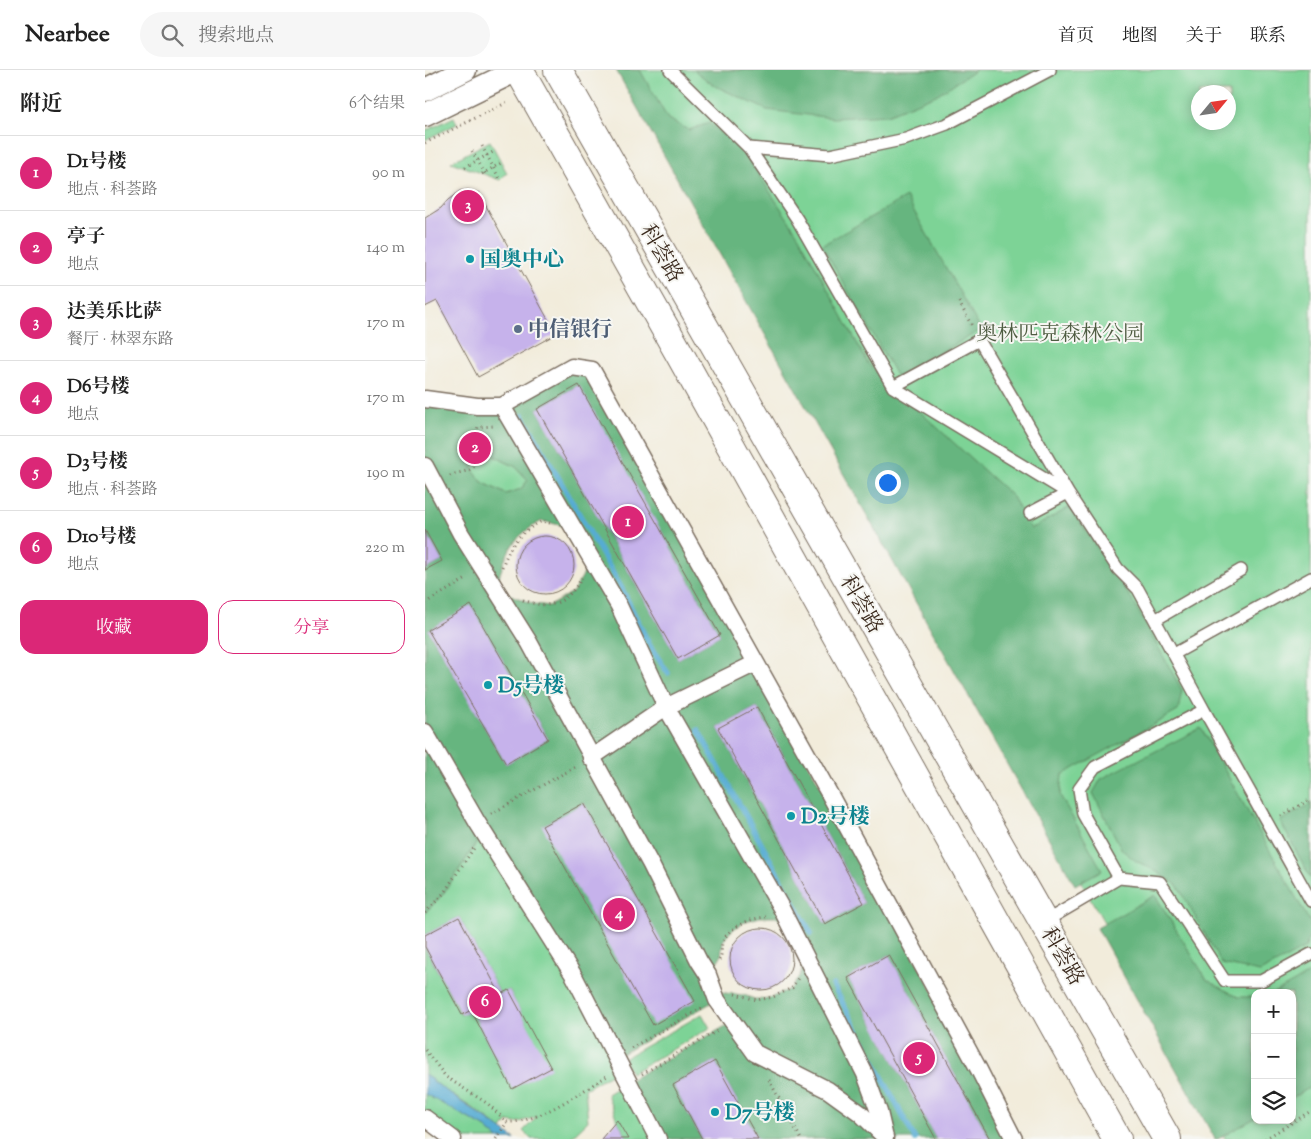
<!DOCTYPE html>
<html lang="zh">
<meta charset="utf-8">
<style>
:root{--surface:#fff;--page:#f6f6f6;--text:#222;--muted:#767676;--line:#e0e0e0;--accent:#db2777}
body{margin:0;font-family:"Sorts Mill Goudy","Noto Serif SC",serif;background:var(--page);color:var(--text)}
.controls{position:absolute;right:15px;bottom:15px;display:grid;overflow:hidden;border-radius:10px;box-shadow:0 2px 12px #0003}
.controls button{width:45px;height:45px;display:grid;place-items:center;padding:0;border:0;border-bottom:1px solid var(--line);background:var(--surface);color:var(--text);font:25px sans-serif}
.compass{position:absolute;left:766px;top:15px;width:45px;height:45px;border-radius:50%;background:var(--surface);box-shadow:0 2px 12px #0003;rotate:61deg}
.you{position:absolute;left:462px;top:412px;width:18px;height:18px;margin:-12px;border:4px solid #fff;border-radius:50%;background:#1a73e8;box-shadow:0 0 0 8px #1a73e833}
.badge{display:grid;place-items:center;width:32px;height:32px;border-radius:50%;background:var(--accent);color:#fff;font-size:16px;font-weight:700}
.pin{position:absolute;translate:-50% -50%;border:2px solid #fff;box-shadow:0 1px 5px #0006}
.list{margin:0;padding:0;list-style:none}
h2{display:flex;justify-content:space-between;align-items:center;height:65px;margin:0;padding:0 20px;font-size:21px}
h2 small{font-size:16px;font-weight:400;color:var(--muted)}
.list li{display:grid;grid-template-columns:32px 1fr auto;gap:15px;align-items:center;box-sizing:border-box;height:75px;padding:0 20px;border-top:1px solid var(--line)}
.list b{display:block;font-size:19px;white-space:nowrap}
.list p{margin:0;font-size:16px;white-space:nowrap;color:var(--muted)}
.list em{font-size:16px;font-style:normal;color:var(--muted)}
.actions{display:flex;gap:10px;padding:15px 20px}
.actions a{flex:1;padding:11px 0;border:1px solid var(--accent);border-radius:15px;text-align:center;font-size:18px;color:var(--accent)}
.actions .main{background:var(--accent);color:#fff}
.icon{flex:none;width:28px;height:28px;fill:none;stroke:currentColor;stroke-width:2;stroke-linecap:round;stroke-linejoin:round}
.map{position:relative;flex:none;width:886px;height:1069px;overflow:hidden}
header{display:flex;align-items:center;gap:30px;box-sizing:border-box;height:70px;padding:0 25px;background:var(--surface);border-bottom:1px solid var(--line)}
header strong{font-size:24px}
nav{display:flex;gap:28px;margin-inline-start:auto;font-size:18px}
.search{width:350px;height:45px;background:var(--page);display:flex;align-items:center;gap:12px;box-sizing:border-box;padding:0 18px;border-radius:28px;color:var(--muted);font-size:19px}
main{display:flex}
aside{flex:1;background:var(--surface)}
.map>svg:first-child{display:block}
</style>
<header>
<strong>Nearbee</strong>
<div class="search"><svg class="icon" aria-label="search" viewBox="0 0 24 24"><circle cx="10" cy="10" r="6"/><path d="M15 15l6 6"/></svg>搜索地点</div>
<nav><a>首页</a><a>地图</a><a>关于</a><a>联系</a></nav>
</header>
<main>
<aside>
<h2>附近<small>6个结果</small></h2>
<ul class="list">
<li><span class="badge">1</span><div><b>D1号楼</b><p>地点 · 科荟路</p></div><em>90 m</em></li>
<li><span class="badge">2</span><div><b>亭子</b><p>地点</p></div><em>140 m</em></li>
<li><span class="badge">3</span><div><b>达美乐比萨</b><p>餐厅 · 林翠东路</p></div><em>170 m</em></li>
<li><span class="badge">4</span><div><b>D6号楼</b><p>地点</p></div><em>170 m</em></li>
<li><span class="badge">5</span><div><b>D3号楼</b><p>地点 · 科荟路</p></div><em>190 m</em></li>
<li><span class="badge">6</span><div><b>D10号楼</b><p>地点</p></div><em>220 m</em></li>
</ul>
<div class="actions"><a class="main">收藏</a><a>分享</a></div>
</aside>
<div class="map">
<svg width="886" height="1069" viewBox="0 0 886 1069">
<rect width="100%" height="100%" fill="#f6f6f2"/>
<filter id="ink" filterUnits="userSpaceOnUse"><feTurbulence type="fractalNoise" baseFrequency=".02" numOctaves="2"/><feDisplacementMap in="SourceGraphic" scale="10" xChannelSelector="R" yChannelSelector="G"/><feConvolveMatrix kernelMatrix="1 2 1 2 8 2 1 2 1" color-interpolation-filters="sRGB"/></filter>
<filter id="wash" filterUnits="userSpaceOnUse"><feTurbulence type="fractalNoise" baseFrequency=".0096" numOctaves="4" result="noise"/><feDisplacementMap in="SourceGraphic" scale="20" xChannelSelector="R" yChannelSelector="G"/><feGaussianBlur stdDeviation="1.12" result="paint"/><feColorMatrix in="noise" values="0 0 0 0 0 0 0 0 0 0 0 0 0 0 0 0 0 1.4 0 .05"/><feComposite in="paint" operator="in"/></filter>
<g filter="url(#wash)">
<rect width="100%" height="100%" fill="#f2ecdb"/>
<path fill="#7dd396" stroke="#5c7e5a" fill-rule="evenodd" d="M200,0H886V1069H800L792,1049L664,826ZM774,22H804V52H774ZM830,923H867V1050H830Z
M29,47L32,54L0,70V61Z
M65,71L82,103L75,110L26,92Z
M61,382L91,397L103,410L96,419L81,424L57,412L47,399L51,394V387Z
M59,762L196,998L160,1019L163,1051L144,1069H106L98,1061L112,1047L91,1053L82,1052L77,1060C53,1039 24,1026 0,1004V877L36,945L46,940L87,1018L125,998L84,920L75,924L34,847L0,865V843L18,824Z
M277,944L285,958L206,1003L198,989Z
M203,1011L233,1069H203L192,1050L182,1024Z
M0,1024L61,1058L73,1069H28L0,1048Z"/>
<path fill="#66b57f" stroke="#50704e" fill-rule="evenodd" d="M191,0H215L243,49L264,60L284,53L320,84L374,166L444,295L588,427L606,459L645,437L707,530L757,620L753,641L637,705L635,725L677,800L650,815Z
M269,0H551L511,25L462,45L408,48L342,40L288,15Z
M481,127L556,260L472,307L397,175Z
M167,300L589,1069H565L464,885L423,908L511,1069H333L290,991L248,1015L277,1069H233L203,1011L308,952L291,930L191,987L58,763L18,824L0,843V500L17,491L0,460V329L77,336L129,306ZM153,315L295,565L253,589L112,339ZM53,366L61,382L91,397L103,410L96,419L81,424L57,412L47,399L51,393V387L47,389L39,374ZM117,451L148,458L163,483L160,502L148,522L125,536L109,534L70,519C82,484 83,469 117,451ZM46,536L123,669L81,694L3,560ZM332,637L439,833L400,854L293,658ZM159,733L269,931L228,954L118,756ZM335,847H351L365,856L379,884L376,903L367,918L348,927L332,930L319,925L290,922L283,905L296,886L298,871L307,860L321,851Z
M776,658L886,854V864L880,878L835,902L797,894L752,815L729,800L711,791L697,780L668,723L676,709Z
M886,734V809L855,751Z
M730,825L782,910L813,927H830V1048L793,1069H790L672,858Z
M886,903V1017L867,1028V923H849Z"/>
<path fill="#57acd3" stroke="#496b78" d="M0,1004C27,1028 61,1047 90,1069H73L61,1058L0,1024Z"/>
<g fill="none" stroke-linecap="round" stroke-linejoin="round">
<path stroke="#57acd3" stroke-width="5.5" d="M98,346L196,517L225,576L243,603
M273,660L386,863
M408,915L490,1069"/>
</g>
<g id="blocks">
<path fill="#c6b2eb" d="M43,120L54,123L131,264L53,307L12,231L0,237V148L16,138L23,130L35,121Z
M154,315L295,565L253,589L112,339Z
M53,366L61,382L47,389L39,374Z
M0,460L17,491L0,500Z
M91 495a29 29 0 1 1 58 0a29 29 0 1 1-58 0Z
M46,535L123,669L81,694L3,560Z
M332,637L439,833L400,854L293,658Z
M159,733L270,931L228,955L117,756Z
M34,847L75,924L84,920L126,998L87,1019L46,940L37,945L0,877V865Z
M305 889a31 31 0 1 1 62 0a31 31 0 1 1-62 0Z
M464,885L565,1069H511L423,908Z
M290,991L333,1069H277L248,1015Z
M192,1050L203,1069H176Z"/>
</g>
</g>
<g filter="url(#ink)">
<use href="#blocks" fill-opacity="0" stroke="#7b6e60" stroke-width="1"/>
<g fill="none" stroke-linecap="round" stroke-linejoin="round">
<defs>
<path id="service" d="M245,0L324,78L372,149L468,317L643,423L693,499L713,519L779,640L670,697L654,719L658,744L694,808L735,812L800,911H836L886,884
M324,78L405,85L481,69L522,54L625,0
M468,317L554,270L643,423L605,443
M730,550L816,500
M749,584L886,508
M779,640L886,831
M619,852L694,808"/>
<path id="pedestrian" d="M0,329L52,336H77L147,297L167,300L405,725L553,998L589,1069
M77,336L194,536L241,637L355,836L440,1004L454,1042L460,1068
M0,396L36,464L104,572L226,795L274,891L283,905L292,930L330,983L403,1020L435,1043L460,1067
M0,662L52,752L149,906L233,1069
M166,688L241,637L331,593
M0,1048L28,1069"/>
<path id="minor" d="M0,20L40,0
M0,45L92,0"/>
<path id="primary" d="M94,0L254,283L692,1069
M133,0L742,1069"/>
</defs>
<use href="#service" stroke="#7b6e60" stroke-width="14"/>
<use href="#pedestrian" stroke="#7b6e60" stroke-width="19"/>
<use href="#minor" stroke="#7b6e60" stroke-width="25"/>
<use href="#primary" stroke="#7b6e60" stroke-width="30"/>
<path stroke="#7b6e60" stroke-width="3" stroke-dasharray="1 4" stroke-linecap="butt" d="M0,73L85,31
M57,76L75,110
M47,81L61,105
M40,97L70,81
M57,104L76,93
M534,232L548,258
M50,368L53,357L69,356
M25,406C36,400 52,404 51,387
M77,497C86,473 94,463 117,451L125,453
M98,530C127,541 141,533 157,508
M0,533L43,508
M66,744L152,696
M856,746L886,729
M0,843L18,824L49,778
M294,890C298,884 295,877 298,871C305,856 326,848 341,847
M310,924L332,930L348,927L367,918L373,908
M206,978L277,938
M0,980L21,1007L63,1034L82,1052C112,1054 155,1022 182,1006
M217,1004L294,960
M344,1010L376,1069
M71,1069L82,1052
M840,1069L886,1041"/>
<use href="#service" stroke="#fff" stroke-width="11"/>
<use href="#pedestrian" stroke="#fff" stroke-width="16"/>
<use href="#minor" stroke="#fff" stroke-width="22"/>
<use href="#primary" stroke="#fff" stroke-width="28"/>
</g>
</g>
<g fill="#0f9aa8" stroke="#f6f6f2" stroke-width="2">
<circle cx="45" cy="189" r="5"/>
<circle cx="63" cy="615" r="5"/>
<circle cx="366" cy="746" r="5"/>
<circle cx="290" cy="1042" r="5"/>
</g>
<circle fill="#5c6f8a" stroke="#f6f6f2" stroke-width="2" cx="93" cy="259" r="5"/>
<g text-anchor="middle" stroke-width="4" stroke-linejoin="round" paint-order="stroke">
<g font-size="21" fill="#3b2a1e" stroke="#f6f6f2">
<text transform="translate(237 183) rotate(60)" y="7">科荟路</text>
<text transform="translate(437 534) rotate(60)" y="7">科荟路</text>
<text transform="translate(638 886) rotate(60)" y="7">科荟路</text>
</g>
<g font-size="21" font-weight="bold" fill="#0d838f" stroke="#f6f6f2" text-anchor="start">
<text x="55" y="196">国奥中心</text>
<text x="73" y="622">D5号楼</text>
<text x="376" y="753">D2号楼</text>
<text x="300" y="1049">D7号楼</text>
</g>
<g font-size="21" font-weight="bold" fill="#4e5e75" stroke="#f6f6f2" text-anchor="start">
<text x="103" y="266">中信银行</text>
</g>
<g font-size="21" fill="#4f5d42" stroke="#f6f6f2">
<text x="635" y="270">奥林匹克森林公园</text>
</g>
</g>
</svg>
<div class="controls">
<button>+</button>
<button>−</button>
<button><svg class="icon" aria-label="layers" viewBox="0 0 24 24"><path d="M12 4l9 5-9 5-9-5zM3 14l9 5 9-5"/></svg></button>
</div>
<svg class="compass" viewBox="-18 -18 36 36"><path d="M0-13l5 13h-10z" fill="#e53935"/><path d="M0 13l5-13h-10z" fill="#767676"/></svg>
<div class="you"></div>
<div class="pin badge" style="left:203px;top:452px">1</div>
<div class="pin badge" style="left:50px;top:378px">2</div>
<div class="pin badge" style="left:43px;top:136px">3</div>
<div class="pin badge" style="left:194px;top:844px">4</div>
<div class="pin badge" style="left:494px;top:988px">5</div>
<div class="pin badge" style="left:60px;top:932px">6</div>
</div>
</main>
